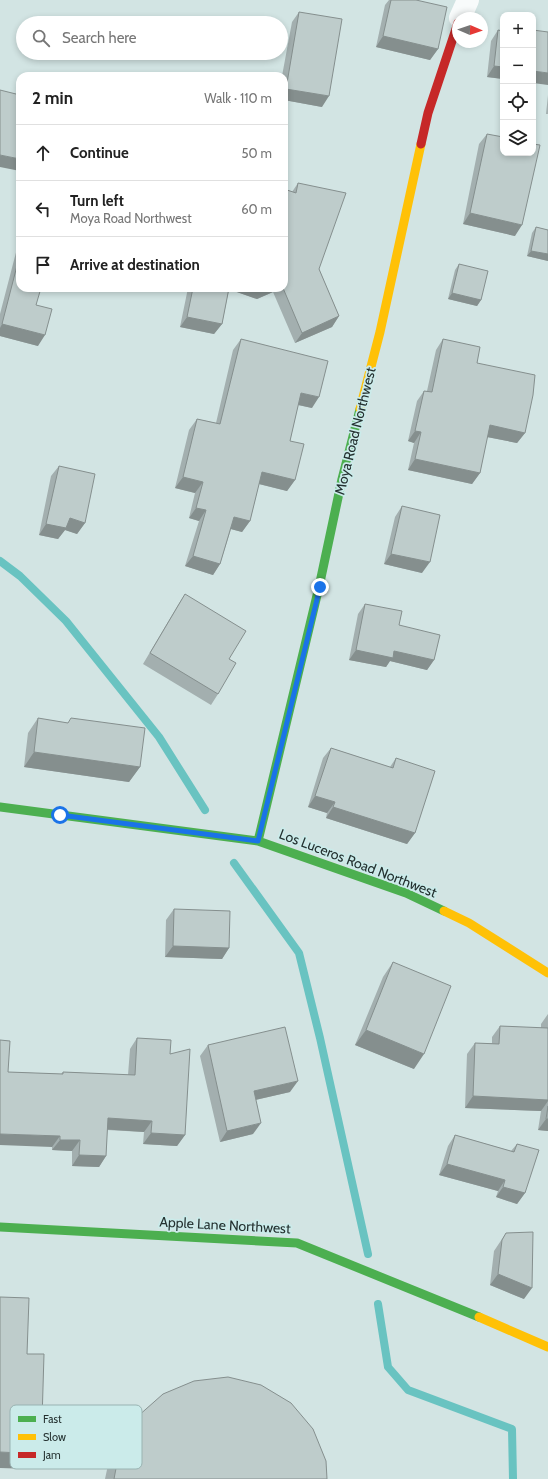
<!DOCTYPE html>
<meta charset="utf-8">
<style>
:root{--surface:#fff;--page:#f2f2f2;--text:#222;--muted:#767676;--line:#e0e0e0}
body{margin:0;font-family:Cabin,sans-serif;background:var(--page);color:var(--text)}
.controls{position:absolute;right:12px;top:12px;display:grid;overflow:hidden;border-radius:8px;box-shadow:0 2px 6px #0003}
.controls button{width:36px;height:36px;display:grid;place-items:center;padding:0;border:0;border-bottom:1px solid var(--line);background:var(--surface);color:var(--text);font:20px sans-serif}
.compass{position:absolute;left:452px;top:12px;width:36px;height:36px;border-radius:50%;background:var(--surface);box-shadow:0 2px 6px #0003;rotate:92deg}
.stop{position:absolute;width:12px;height:12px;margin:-9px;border:3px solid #1a73e8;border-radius:50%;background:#fff}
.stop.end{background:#1a73e8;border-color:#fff;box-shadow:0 1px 4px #0008}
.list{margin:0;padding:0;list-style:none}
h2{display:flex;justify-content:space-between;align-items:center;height:52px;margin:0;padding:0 16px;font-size:17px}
h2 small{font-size:13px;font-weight:400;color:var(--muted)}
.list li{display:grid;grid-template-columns:26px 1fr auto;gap:12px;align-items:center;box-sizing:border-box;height:56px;padding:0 16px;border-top:1px solid var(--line)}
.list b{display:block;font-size:15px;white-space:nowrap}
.list p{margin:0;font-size:13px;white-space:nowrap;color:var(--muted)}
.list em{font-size:13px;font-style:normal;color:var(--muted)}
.icon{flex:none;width:22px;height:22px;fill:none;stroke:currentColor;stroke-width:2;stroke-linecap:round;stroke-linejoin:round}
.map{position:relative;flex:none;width:548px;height:1479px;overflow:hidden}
.search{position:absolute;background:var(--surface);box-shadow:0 2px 6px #0003;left:16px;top:16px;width:272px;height:44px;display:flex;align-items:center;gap:10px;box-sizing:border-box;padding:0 14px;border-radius:22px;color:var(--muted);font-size:15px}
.panel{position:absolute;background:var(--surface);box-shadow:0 2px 6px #0003;left:16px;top:72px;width:272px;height:220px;border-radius:12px}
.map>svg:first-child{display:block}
</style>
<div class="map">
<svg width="548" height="1479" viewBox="0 0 548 1479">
<rect width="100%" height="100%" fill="#d2e4e3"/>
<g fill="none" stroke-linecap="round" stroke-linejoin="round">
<path stroke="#69c3c1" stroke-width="8" d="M0,561L20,576L66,621L159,737L205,810
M234,863L299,953L320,1038L368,1254
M378,1304L388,1367L408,1390L512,1429L513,1479"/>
<path stroke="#f8fbfb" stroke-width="22" d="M460,18L468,0"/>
<path stroke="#4caf50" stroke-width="9" d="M0,807L258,841L406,893L444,911
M258,841L319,587L342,479L360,409
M0,1227L297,1243L479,1317"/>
<path stroke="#ffc107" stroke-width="9" d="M360,409L380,332L421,144
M444,911L469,923L548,973
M479,1317L548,1347"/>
<path stroke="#c62828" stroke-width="9" d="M421,144L428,113L458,23"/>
</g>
<path fill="#a3afaf" d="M389,0H416L438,49L430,60L376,47L385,5Z
M299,12L322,107L284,100V76H282L292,22Z
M498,30L503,79L487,77L491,41Z
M548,95V114H546Z
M487,134L515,236L463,224L479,144Z
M298,183L319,269L339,316L332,327L295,343L273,292L257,299L229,289L222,324L214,334L180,327L188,288H284L292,192Z
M536,227L548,230V261L527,256L532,233Z
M20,237V288L36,305L38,346L0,336V314Z
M459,264L481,300L477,306L448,299L455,270Z
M241,339L312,408L298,405L290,441L295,480L287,491L259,484L250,521L242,532L231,529L220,564L213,575L185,566L199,521L189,518L195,493L175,488L189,430L197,419L216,423L233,350Z
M443,339L477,363L525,433L517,443L487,437L480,473L472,484L408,470L414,443L408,441L417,401L424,391H427L436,350Z
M59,466L85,523L77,534L65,530L58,539L39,535L51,476Z
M402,506L422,573L384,564L395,517Z
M185,594L229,659L218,694L211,705L143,664L178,605Z
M365,604L399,625L434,660L427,670L390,661L386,667L349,660L358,614Z
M38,718L140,767L129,782L24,767L28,733Z
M331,748L390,767L396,758L415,833L407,844L326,818L327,813L308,807L323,758Z
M174,909L229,948L222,959L165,957L166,920Z
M393,962L414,1069L355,1045L383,977Z
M548,1014V1131L538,1130L541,1111L465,1108L467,1054L475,1043H492V1037L500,1026L541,1028V1024Z
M137,1038L170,1054L185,1135L177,1146L143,1144L144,1132L107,1130L106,1156L99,1167L72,1166V1151L52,1150V1147L8,1072L61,1074L63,1072L128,1075L130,1049Z
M208,1045L290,1092L255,1100L253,1134L220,1142L200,1056Z
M455,1135L511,1151L517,1144L525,1193L517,1204L496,1197L498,1191L439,1175L448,1146Z
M506,1233L524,1299L490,1285L494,1251Z
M137,1417L327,1479H105L108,1465L125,1435Z"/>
<path fill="#858f8e" d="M383,36L438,49L430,60L376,47Z
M494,66L503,67V79L487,77Z
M533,71L548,73V85L533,83Z
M286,89L329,96L322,107L284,100V91Z
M0,155L20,159V171L0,167Z
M470,213L522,225L515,236L463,224Z
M531,251L548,254V261L527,256Z
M229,288H275L273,292L257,299L228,289Z
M452,293L481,300L477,306L448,299Z
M339,316L332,327L295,343L302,333Z
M187,317L222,324L214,334L180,327Z
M2,324L45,335L38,346L0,336V328Z
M301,393L319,397L312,408L294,404Z
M490,425L525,433L517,443L482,436Z
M415,431L421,432L414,443L408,441Z
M415,459L480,473L472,484L408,470Z
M262,472L295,480L287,491L255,483Z
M183,477L203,482L195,493L175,488Z
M196,508L206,510L199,521L189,518Z
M234,517L250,521L242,532L227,528Z
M70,518L85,523L77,534L65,530L58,539L39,535L46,524Z
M391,554L430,562L422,573L384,564Z
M193,556L220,564L213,575L185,566Z
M356,650L394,651L434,660L427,670L390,661L386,667L349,660Z
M34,752L140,767L129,782L24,767Z
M315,796L335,802L327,813L308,807Z
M333,807L415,833L407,844L326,818Z
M173,946L229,948L222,959L165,957Z
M366,1030L424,1054L414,1069L355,1045Z
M298,1081L290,1092L246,1102L254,1091Z
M473,1096L548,1100V1101L541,1111L465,1108Z
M108,1118L152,1121L144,1132L100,1129Z
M546,1119H548V1131L538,1130Z
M261,1123L253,1134L220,1142L227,1131Z
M151,1133L185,1135L177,1146L143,1144Z
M0,1134L60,1136L52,1147L0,1145Z
M60,1140H80L72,1151L52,1150Z
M79,1155L106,1156L99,1167L72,1166Z
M447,1164L505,1180L498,1191L439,1175Z
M503,1187L525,1193L517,1204L496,1197Z
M498,1274L532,1288L524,1299L490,1285Z
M0,1452L41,1454L31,1469L0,1468Z"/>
<path fill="#becccb" stroke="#858f8e" d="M391,0H416L447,7L438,49L383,36Z
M299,12L342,19L329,96L286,89Z
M498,30L503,31V67L494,66Z
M533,30L548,32V73L533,71Z
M0,90L20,95V159L0,155Z
M487,134L503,137V153H533V144L540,145L522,225L470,213Z
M298,183L346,193L319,269L339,316L302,333L283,288H284V189L296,193Z
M536,227L548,230V254L531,251Z
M20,254V288H41L36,305L52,309L45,335L2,324Z
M459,264L488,271L481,300L452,293Z
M193,288H229L222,324L187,317Z
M241,339L328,361L319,397L301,393L290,441L304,444L295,480L262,472L250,521L234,517L220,564L193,556L206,510L196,508L203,482L183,477L197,419L220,424Z
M443,339L480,347L477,363L535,375L533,395L525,433L490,425L480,473L415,459L421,432L415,431L424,391L432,392Z
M59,466L95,474L85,523L70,518L66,528L46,524Z
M402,506L440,515L430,562L391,554Z
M185,594L246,631L229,659L236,663L218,694L150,653Z
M365,604L402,611L399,625L440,635L434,660L394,651L393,658L356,650Z
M38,718L68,723L71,718L145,728L140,767L34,752Z
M331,748L393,768L396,758L435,771L415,833L333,807L335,802L315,796Z
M174,909L230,911L229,948L173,946Z
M393,962L451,986L424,1054L366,1030Z
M500,1026L548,1028V1100L473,1096L475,1043L499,1044Z
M285,1027L298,1081L254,1091L261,1123L227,1131L208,1045Z
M137,1038L171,1040L170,1054L190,1049L185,1135L151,1133L152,1121L108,1118L106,1156L79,1155L80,1140H60V1136L0,1134V1040L10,1041L8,1072L63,1074V1072L135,1075Z
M548,1106V1119H546Z
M455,1135L514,1152L517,1144L539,1150L525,1193L503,1187L505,1180L447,1164Z
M533,1232L532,1288L498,1274L502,1240L506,1233Z
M0,1297L29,1298L27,1354H44L41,1454L0,1452Z
M228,1377L261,1385L291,1403L313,1429L326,1461L327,1479H114L120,1447L137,1417L163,1394L194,1381Z"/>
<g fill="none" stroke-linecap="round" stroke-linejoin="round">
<path stroke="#1a73e8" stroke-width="5" d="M60,815L258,841L320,587"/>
</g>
<g text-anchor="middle" stroke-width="3.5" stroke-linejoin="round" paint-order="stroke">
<g font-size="14" fill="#243130" stroke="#cbebea">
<text transform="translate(355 431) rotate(-76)" y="5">Moya Road Northwest</text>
<text transform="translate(358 863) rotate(21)" y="5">Los Luceros Road Northwest</text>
<text transform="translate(225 1225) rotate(3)" y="5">Apple Lane Northwest</text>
</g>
</g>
<rect x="10" y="1405" width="132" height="64" rx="6" fill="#cbebea" stroke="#99b3b2" stroke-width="1"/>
<rect x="18" y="1416" width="18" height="6" fill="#4caf50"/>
<rect x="18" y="1434" width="18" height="6" fill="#ffc107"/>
<rect x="18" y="1452" width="18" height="6" fill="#c62828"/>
<g font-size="11" fill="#243130">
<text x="43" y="1423">Fast</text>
<text x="43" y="1441">Slow</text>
<text x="43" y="1459">Jam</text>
</g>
</svg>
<div class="controls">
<button>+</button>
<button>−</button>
<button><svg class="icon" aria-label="locate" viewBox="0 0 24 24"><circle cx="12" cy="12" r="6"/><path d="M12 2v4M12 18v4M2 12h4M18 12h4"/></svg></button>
<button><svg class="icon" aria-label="layers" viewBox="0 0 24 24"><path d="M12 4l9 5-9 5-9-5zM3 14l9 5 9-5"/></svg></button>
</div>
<svg class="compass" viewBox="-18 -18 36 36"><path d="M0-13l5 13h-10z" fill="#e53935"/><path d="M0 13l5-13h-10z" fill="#767676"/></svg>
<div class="stop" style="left:60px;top:815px"></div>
<div class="stop end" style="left:320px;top:587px"></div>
<div class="search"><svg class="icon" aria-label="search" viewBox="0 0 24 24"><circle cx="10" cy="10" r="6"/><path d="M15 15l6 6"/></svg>Search here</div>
<section class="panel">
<h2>2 min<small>Walk · 110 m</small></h2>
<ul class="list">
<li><svg class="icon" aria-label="ahead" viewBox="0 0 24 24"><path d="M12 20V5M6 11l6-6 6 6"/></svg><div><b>Continue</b></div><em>50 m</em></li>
<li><svg class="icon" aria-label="left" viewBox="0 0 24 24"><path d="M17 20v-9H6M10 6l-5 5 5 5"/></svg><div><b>Turn left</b><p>Moya Road Northwest</p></div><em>60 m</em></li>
<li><svg class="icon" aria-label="arrive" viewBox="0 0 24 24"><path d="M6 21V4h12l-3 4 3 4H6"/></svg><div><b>Arrive at destination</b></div></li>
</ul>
</section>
</div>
